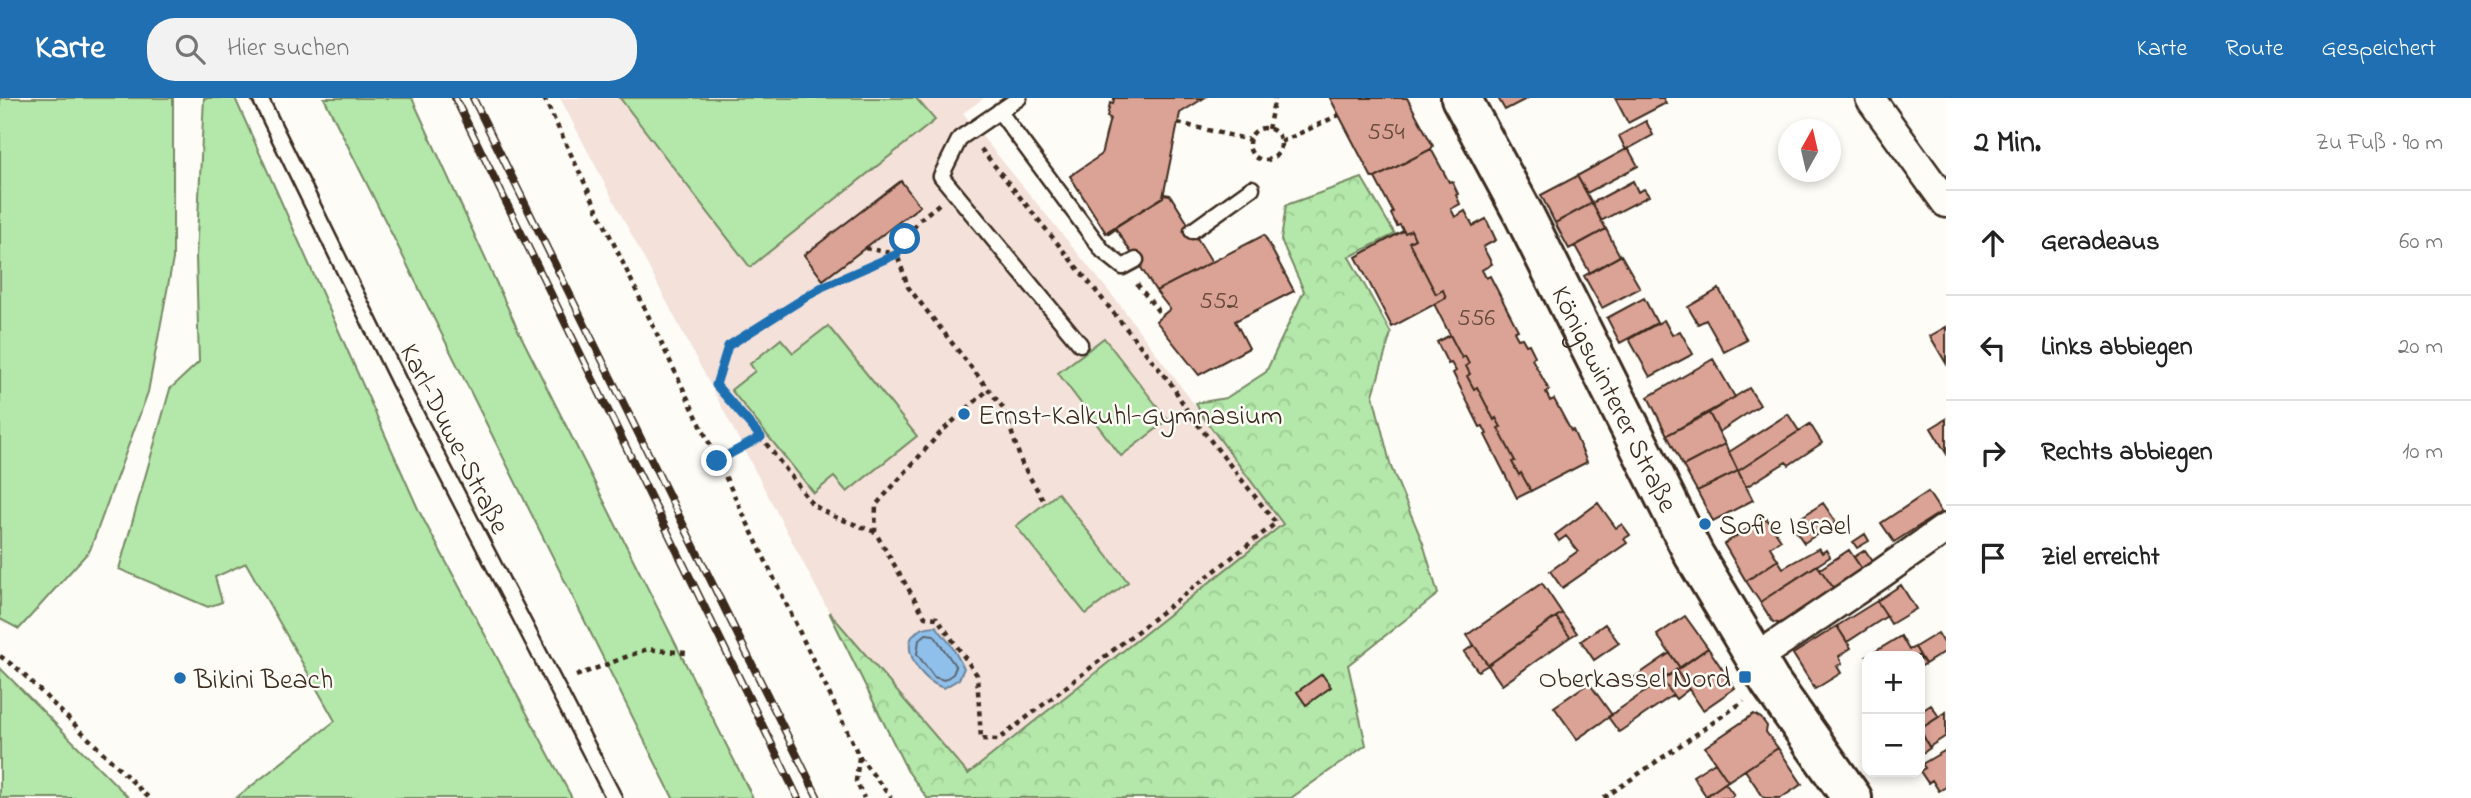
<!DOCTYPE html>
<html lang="de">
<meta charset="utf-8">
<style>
:root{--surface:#fff;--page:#f2f2f2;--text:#222;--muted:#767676;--line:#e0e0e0;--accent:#1f6fb2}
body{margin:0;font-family:"Indie Flower",sans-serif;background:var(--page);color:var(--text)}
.controls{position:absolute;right:21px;bottom:21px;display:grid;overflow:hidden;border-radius:14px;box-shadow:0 4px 10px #0003}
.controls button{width:63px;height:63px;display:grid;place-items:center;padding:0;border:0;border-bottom:2px solid var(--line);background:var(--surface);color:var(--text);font:35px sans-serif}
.compass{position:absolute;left:1778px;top:21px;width:63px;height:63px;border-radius:50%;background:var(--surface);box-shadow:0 4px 10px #0003;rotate:8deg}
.stop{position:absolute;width:21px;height:21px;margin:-16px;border:5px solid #1f6fb2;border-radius:50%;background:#fff}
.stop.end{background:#1f6fb2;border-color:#fff;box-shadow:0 2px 7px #0008}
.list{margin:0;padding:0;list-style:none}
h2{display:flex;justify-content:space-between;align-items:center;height:91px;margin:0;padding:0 28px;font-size:30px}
h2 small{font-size:23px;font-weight:400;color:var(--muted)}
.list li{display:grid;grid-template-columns:46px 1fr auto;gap:21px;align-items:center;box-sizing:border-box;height:105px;padding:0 28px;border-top:2px solid var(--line)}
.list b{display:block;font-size:26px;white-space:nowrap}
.list em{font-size:23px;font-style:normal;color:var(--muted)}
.icon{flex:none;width:38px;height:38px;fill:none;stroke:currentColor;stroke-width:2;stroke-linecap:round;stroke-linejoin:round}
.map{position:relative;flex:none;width:1946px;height:700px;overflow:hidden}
header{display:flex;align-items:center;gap:42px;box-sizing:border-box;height:98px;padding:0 35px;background:var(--accent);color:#fff}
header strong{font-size:33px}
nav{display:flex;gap:38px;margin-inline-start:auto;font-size:24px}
.search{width:490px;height:63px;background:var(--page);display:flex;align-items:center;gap:18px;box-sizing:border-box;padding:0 24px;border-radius:28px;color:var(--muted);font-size:26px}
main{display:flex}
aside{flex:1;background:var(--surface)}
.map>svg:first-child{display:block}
</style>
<header>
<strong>Karte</strong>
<div class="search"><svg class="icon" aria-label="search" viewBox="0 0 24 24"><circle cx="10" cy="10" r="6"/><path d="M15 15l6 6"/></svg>Hier suchen</div>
<nav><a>Karte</a><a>Route</a><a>Gespeichert</a></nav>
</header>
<main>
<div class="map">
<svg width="1946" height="700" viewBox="0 0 1946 700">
<defs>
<pattern id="forest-crowns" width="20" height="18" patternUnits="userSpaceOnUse" patternTransform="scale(1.75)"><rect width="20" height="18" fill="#b3e8aa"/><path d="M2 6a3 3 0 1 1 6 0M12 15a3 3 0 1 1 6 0" fill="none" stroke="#9bc792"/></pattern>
</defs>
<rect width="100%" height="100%" fill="#fdfcf7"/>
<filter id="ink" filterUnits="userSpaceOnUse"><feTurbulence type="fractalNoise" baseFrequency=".0143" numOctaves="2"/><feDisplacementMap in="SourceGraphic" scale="14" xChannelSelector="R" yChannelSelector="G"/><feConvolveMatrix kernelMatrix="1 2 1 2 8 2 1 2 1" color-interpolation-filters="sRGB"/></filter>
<g filter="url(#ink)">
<path fill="#f3e1da" d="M560,0H984L963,15L1120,207L1283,425L967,677L829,514Z"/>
<path fill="#b3e8aa" stroke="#778964" stroke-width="2" d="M0,0H173V161L148,294L90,452L19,531L0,521Z
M204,0H235L419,413L572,700H236L335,623L246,465L215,479L222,504L208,509L119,471L170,291L199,264L196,159Z
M324,0H412L517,230L753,700H673Z
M620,0H916L935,22L750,169Z
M828,228L917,338L847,394L834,379L814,395L731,292L755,273L750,266L781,241L793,255Z
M1104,240L1168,322L1121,358L1058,275Z
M1058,395L1128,484L1086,516L1016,428Z
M0,570L1,571L129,700H0Z"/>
<path fill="url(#forest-crowns)" stroke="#778964" stroke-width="2" d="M1362,80L1395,136L1349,159L1391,235L1373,297L1391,369L1423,445L1438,496L1348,567L1366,647L1291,700H927L907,672L829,514L968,676L1283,426L1201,316L1196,305L1226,300L1266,274L1304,193L1281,142L1286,107Z"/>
<path fill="#8fc0eb" stroke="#6d8499" stroke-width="2" d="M936,528L951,547L964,570L959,581L944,590C915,582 888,530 936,528Z"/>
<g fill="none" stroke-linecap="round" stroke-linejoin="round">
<path stroke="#5d6670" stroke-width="2" d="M926,536L934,537L956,569L953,576L944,582L934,579L917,556L919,542Z"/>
</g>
<path fill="#dba396" stroke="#3b2a1e" stroke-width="2" d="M1114,0H1204L1180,15L1163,99L1106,135L1070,78L1101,57L1110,20L1107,19L1110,5L1113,6Z
M1330,0H1407L1433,48L1431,51L1375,80H1372Z
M1498,0H1528L1505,12Z
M1615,0H1663L1666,5L1628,25Z
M1646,23L1653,37L1626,52L1619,38Z
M1628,50L1638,68L1587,95L1577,78Z
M1431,51L1449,84L1452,83L1458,96L1456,97L1460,106L1451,111L1455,119L1465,113L1473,128L1486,121L1496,142L1483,149L1492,166L1482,172L1486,180L1490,178L1518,232L1514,234L1518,241L1522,240L1526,247L1529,246L1535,258L1532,261L1549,292L1546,294L1550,303L1554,301L1571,333L1573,332L1587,364L1531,393L1521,375L1519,377L1512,364L1515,363L1498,330L1501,329L1496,320L1494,322L1477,289L1474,291L1467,278L1470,276L1466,268L1469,266L1465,258L1462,260L1434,206L1446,200L1443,192L1436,196L1409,144L1415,141L1411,132L1405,135L1400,127L1397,128L1391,116L1393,114L1375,80Z
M1577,78L1592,105L1555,125L1541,97Z
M901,83L920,108L823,182L804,157Z
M1633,83L1638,94L1644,91L1649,98L1601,123L1592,105Z
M1164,96L1170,97L1212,164L1156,193L1116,131L1109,136L1108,133L1163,99Z
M1592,105L1606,131L1569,151L1555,125Z
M1606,131L1620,158L1590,175L1575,148Z
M1411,132L1415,141L1409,144L1436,196L1443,192L1446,200L1392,229L1356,159L1403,133L1405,135Z
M1264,137L1294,193L1235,223L1249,250L1199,277L1156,223L1170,211L1156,193Z
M1621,157L1640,190L1602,210L1584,178Z
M1719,191L1747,242L1724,254L1706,222L1698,226L1688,209Z
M1644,200L1657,225L1620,245L1607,220Z
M1664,222L1672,237L1680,233L1693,256L1650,279L1629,241Z
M1946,229V265L1930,238Z
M1450,237L1462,260L1465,258L1469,266L1466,268L1470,276L1467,278L1474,291L1477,289L1494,322L1496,320L1501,329L1498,330L1515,363L1512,364L1519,377L1521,375L1531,393L1517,400L1485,337L1487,336L1483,328L1480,329L1453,275L1456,273L1451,265L1448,266L1437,244Z
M1713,261L1735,299L1667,337L1648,299Z
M1749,290L1760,307L1719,334L1709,315Z
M1709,315L1725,346L1683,368L1667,337Z
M1788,316L1799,333L1738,373L1729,354Z
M1946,321V355L1931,330Z
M1810,326L1822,345L1789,367L1786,364L1746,389L1738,373Z
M1725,346L1738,373L1697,393L1683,368Z
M1738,373L1753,402L1713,423L1697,393Z
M1928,394L1941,414L1894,444L1881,425Z
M1598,405L1616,430L1622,426L1630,437L1624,441L1627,445L1562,490L1550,473L1578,453L1566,438L1559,443L1555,437Z
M1823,405L1836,424L1804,445L1791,426Z
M1767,421L1781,442L1770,449L1778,462L1746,483L1724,446L1755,426L1756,428Z
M1865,436L1869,443L1857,450L1853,444Z
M1819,450L1822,455L1826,452L1830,459L1760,504L1746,483L1778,462L1783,470Z
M1849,452L1863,473L1835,492L1820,471Z
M1865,452L1874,465L1863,473L1854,459Z
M1817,467L1835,492L1782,526L1773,524L1760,504Z
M1542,485L1562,515L1488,567L1467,537Z
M1901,487L1916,511L1891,526L1877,503Z
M1877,503L1887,518L1847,544L1837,528Z
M1562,515L1577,535L1570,539L1556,519Z
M1685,518L1708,550L1680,570L1657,537Z
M1556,519L1570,539L1502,587L1488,567Z
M1605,526L1619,545L1594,562L1581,543Z
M1837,528L1851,550L1839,558L1842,565L1837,568L1841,575L1815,591L1793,556Z
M1938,535L1946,548V553L1925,566L1915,549Z
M1901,538L1909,552L1915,549L1925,566L1920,569V558H1868Z
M1474,547L1488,567L1478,573L1464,554Z
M1708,550L1735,590L1703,612L1676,572Z
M1670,555L1680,570L1645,594L1635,579Z
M1676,572L1689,591L1676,601L1662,582Z
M1322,576L1331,589L1306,607L1297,594Z
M1662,582L1673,597L1619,634L1608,619Z
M1589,585L1612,617L1577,641L1554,609Z
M1931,607L1939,619L1920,631V614Z
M1946,614V638L1929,649L1920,631Z
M1754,616L1761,620L1767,628L1766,634L1778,650L1728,683L1705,649Z
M1920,635L1930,650L1920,657Z
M1778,650L1802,686L1781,700H1764L1745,672Z
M1946,652V689L1939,693L1932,682L1928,685L1920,673L1925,670L1922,666Z
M1715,664L1728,683L1706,698L1693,678Z
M1725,685L1734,697L1730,700H1704Z"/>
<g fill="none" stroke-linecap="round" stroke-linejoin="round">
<defs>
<path id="service" d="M260,0L399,284L614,700
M1019,0L960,40L941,78L1080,246
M999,13L1103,153L1123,169L1136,162
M1192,133L1252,90"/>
<path id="minor" d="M1870,0L1946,105
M1756,560L1882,475L1946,430"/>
<g id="secondary">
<path id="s1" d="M1461,0L1524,117L1694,457L1770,584L1852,700"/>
</g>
</defs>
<use href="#service" stroke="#3b2a1e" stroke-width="19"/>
<use href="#minor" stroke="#3b2a1e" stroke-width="33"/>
<use href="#secondary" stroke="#3b2a1e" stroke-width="44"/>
<path stroke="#3b2a1e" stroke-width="4.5" stroke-dasharray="5 5" stroke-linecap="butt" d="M544,0L859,658L891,700
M1178,25L1250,42
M1249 46a16 16 0 1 1 32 0a16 16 0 1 1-32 0Z
M1268,31L1275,0
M1281,44L1339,17
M981,51L1172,287L1188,314L1276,425L998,642L981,641L977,577L937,520L925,519L875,434L876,407L941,334L989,291
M939,106L919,122L897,156L908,189L1004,311L1022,366L1045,405
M865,150L896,156
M1137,186L1162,218
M717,363L761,339
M875,434L833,418L813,407L761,339L716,287L728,248L822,189L897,156
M0,558L18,571L149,700
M576,578L647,551L686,555
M859,659L856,683L864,700
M1604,700L1744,603"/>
<use href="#service" stroke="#fdfcf7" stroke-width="14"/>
<use href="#minor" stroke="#fdfcf7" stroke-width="28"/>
<use href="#secondary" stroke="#fdfcf7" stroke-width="38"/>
<defs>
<path id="rail" d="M455,0L798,700
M473,0L818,700"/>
</defs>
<use href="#rail" stroke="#3b2a1e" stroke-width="8"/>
<use href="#rail" stroke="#fdfcf7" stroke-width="5" stroke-dasharray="16" stroke-linecap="butt"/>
</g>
</g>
<g fill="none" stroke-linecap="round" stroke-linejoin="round" filter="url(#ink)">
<path stroke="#1f6fb2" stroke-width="9" d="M717,363L761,339L716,287L728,248L822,189L897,156L905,141"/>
</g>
<g fill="#1f6fb2" stroke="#fdfcf7" stroke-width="2.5">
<circle cx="964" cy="316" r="7"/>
<circle cx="1705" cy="426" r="7"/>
<rect x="1738" y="572" width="14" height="14" rx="3.5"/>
<circle cx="180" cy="580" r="7"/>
</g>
<g text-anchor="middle" stroke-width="5" stroke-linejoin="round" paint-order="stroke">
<g font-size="24" fill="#63483c">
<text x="1386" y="41">554</text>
<text x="1219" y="210">552</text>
<text x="1476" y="227">556</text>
</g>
<g font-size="28" fill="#3b2a1e" stroke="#fdfcf7">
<text dy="10" stroke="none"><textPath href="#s1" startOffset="338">Königswinterer Straße</textPath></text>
<text transform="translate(456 340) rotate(63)" y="10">Karl-Duwe-Straße</text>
</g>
<g font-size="28" fill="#3b2a1e" stroke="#fdfcf7" text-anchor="start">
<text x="978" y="326">Ernst-Kalkuhl-Gymnasium</text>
<text x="1719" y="436">Sofie Israel</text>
<text x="1731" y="589" text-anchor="end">Oberkassel Nord</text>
<text x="194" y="590">Bikini Beach</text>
</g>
</g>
</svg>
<div class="controls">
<button>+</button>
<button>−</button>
</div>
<svg class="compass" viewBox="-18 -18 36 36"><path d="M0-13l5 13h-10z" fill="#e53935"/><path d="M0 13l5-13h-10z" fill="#767676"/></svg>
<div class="stop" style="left:905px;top:141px"></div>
<div class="stop end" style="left:717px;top:363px"></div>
</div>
<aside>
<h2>2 Min.<small>Zu Fuß · 90 m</small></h2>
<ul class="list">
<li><svg class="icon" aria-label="ahead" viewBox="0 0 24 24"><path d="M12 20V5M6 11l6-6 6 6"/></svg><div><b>Geradeaus</b></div><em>60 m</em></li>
<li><svg class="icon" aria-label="left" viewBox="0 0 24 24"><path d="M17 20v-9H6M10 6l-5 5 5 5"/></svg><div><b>Links abbiegen</b></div><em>20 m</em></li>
<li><svg class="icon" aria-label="right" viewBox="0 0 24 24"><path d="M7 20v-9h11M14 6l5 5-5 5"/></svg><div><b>Rechts abbiegen</b></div><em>10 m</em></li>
<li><svg class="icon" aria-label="arrive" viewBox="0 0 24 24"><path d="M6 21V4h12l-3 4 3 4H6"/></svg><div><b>Ziel erreicht</b></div></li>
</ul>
</aside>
</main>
